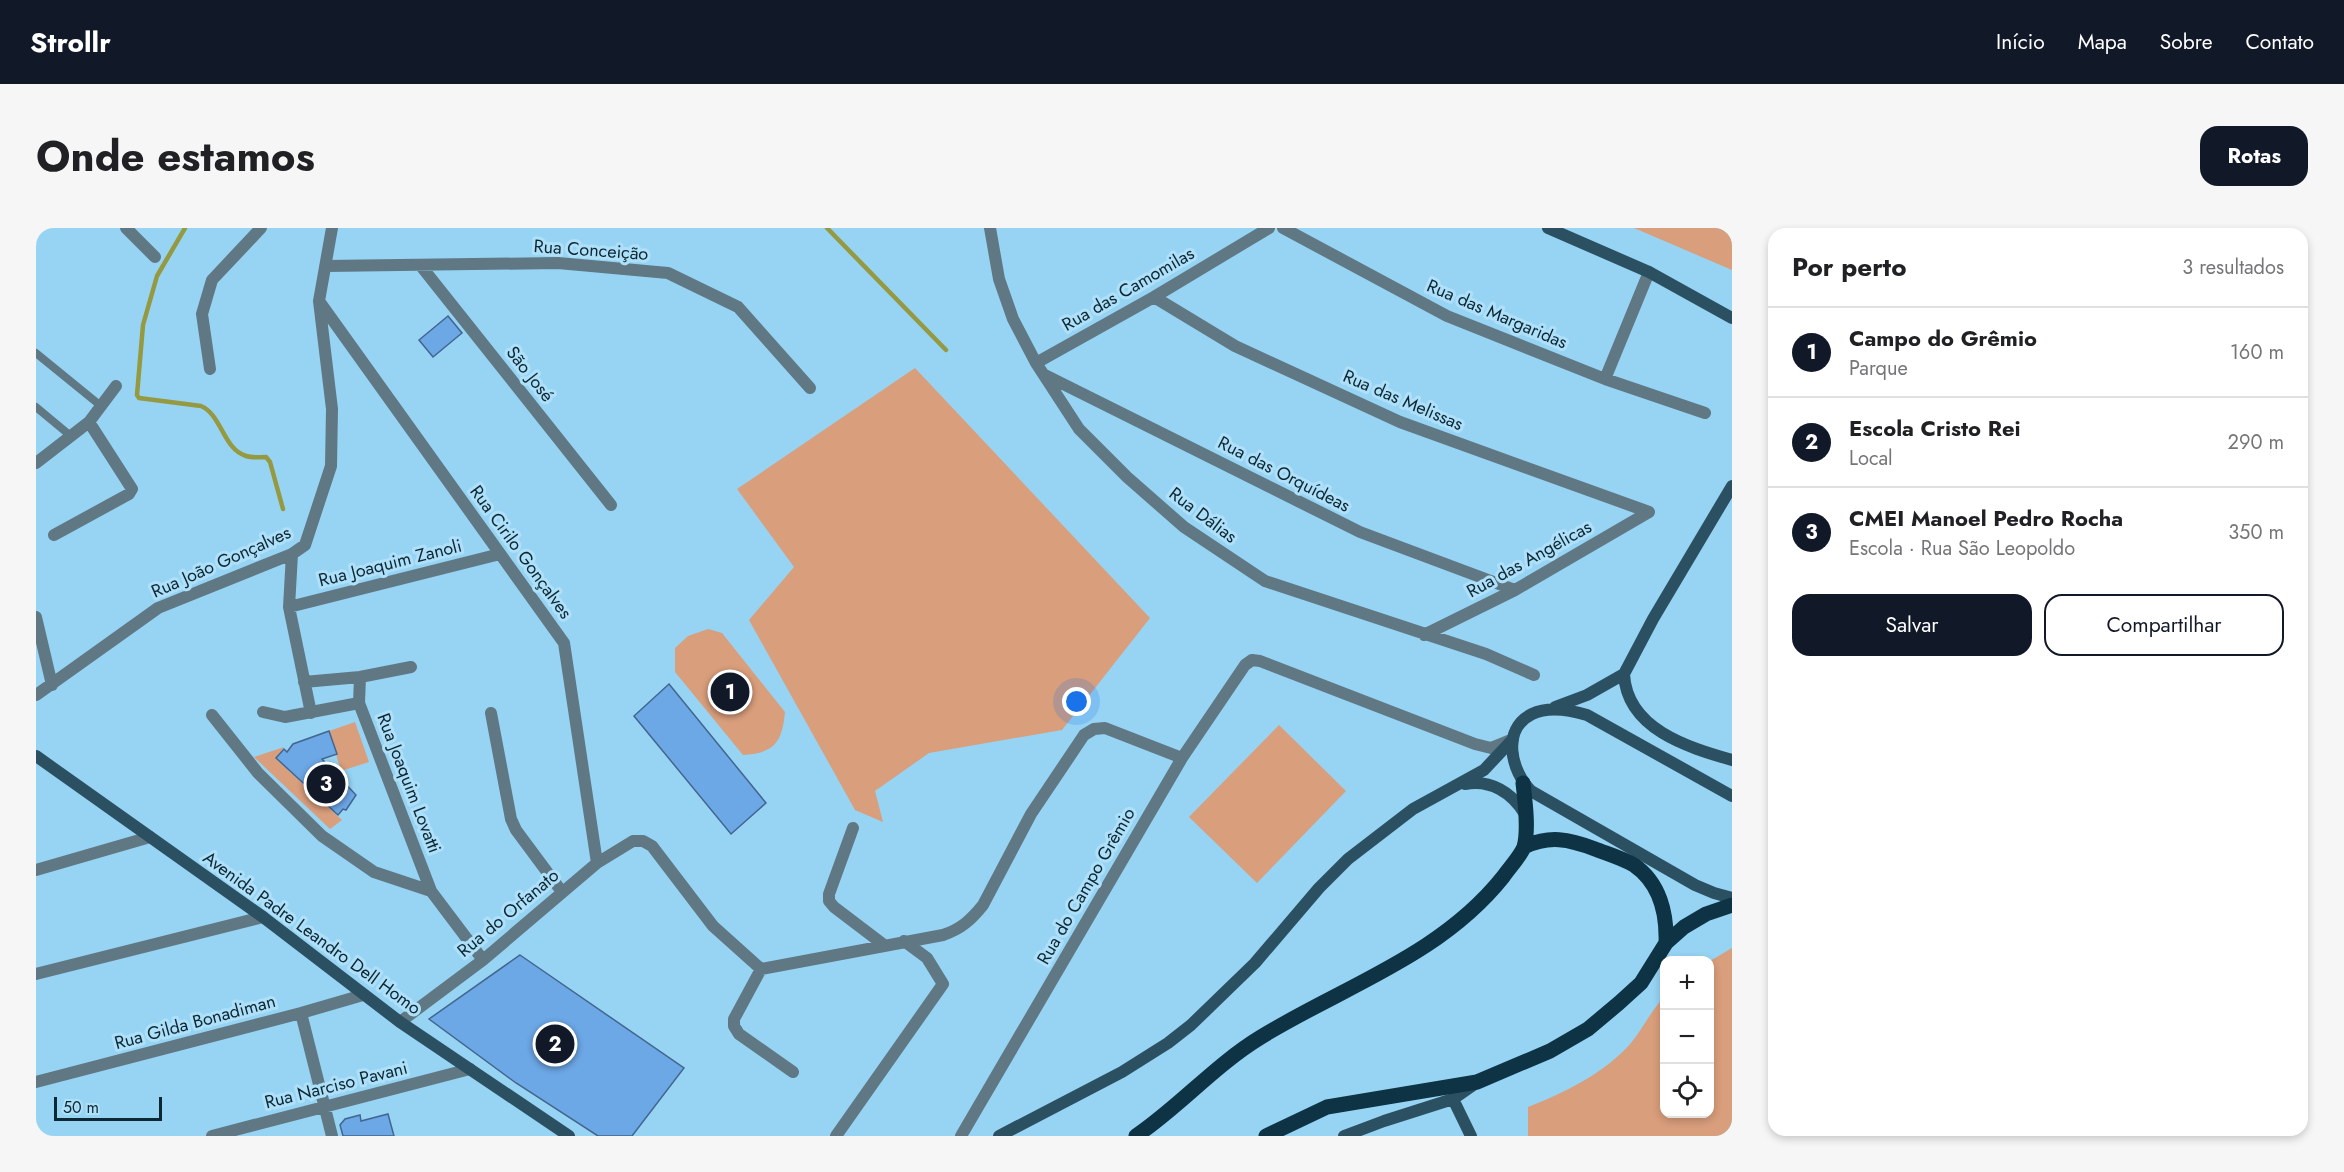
<!DOCTYPE html>
<html lang="pt">
<meta charset="utf-8">
<style>
:root{--surface:#fff;--page:#f6f6f6;--text:#202124;--muted:#757577;--line:#e0e0e0;--accent:#111827}
body{margin:0;font-family:Jost,sans-serif;background:var(--page);color:var(--text)}
.controls{position:absolute;right:18px;bottom:18px;display:grid;overflow:hidden;border-radius:12px;box-shadow:0 3px 9px #0003}
.controls button{width:54px;height:54px;display:grid;place-items:center;padding:0;border:0;border-bottom:2px solid var(--line);background:var(--surface);color:var(--text);font:30px sans-serif}
.scale{position:absolute;left:18px;bottom:15px;width:108px;box-sizing:border-box;padding-left:6px;border:3px solid #0d2733;border-top:0;font-size:16px;line-height:21px;white-space:nowrap;color:#0d2733;-webkit-text-stroke:4px #afe0f9;paint-order:stroke}
.you{position:absolute;left:1041px;top:474px;width:21px;height:21px;margin:-15px;border:4px solid #fff;border-radius:50%;background:#1a73e8;box-shadow:0 0 0 9px #1a73e833}
.badge{display:grid;place-items:center;width:39px;height:39px;border-radius:50%;background:var(--accent);color:#fff;font-size:20px;font-weight:700}
.pin{position:absolute;translate:-50% -50%;border:3px solid #fff;box-shadow:0 2px 6px #0006}
.list{margin:0;padding:0;list-style:none}
h2{display:flex;justify-content:space-between;align-items:center;height:78px;margin:0;padding:0 24px;font-size:26px}
h2 small{font-size:20px;font-weight:400;color:var(--muted)}
.list li{display:grid;grid-template-columns:39px 1fr auto;gap:18px;align-items:center;box-sizing:border-box;height:90px;padding:0 24px;border-top:2px solid var(--line)}
.list b{display:block;font-size:22px;white-space:nowrap}
.list p{margin:0;font-size:20px;white-space:nowrap;color:var(--muted)}
.list em{font-size:20px;font-style:normal;color:var(--muted)}
.actions{display:flex;gap:12px;padding:18px 24px}
.actions a{flex:1;padding:14px 0;border:2px solid var(--accent);border-radius:18px;text-align:center;font-size:21px;color:var(--accent)}
.actions .main{background:var(--accent);color:#fff}
.icon{flex:none;width:33px;height:33px;fill:none;stroke:currentColor;stroke-width:2;stroke-linecap:round;stroke-linejoin:round}
.map{position:relative;flex:none;width:1696px;height:908px;overflow:hidden;border-radius:18px}
header{display:flex;align-items:center;gap:36px;box-sizing:border-box;height:84px;padding:0 30px;background:var(--accent);color:#fff}
header strong{font-size:28px}
nav{display:flex;gap:33px;margin-inline-start:auto;font-size:21px}
.intro{display:flex;align-items:center;justify-content:space-between;box-sizing:border-box;height:144px;padding:0 36px}
h1{margin:0;font-size:42px}
.button{padding:15px 27px;border-radius:18px;background:var(--accent);color:#fff;font-size:21px;font-weight:700}
main{display:flex;gap:36px;padding:0 36px}
aside{flex:1;background:var(--surface);border-radius:18px;box-shadow:0 3px 9px #0003}
.map>svg:first-child{display:block}
</style>
<header>
<strong>Strollr</strong>
<nav><a>Início</a><a>Mapa</a><a>Sobre</a><a>Contato</a></nav>
</header>
<div class="intro"><h1>Onde estamos</h1><a class="button">Rotas</a></div>
<main>
<div class="map">
<svg width="1696" height="908" viewBox="0 0 1696 908">
<rect width="100%" height="100%" fill="#97d4f4"/>
<path fill="#d99e7c" d="M1598,0H1696V42Z
M879,140L1114,390L1026,502L893,525L839,563L847,594L819,582L713,392L758,339L701,261Z
M672,401L686,405L749,484C746,514 739,525 707,527L639,444V420L652,408Z
M319,494L333,534L305,543L293,503Z
M1243,497L1310,563L1221,655L1153,589Z
M248,519L240,531L306,592L294,601L218,529Z
M1696,720V908H1492V879C1528,865 1569,845 1595,815C1607,800 1615,783 1628,769V886H1674V733Z"/>
<g fill="none" stroke-linecap="round" stroke-linejoin="round">
<path stroke="#959940" stroke-width="4.5" d="M149,0L121,48L107,97L101,167L103,170L165,178C186,187 187,221 210,228C216,230 223,229 230,229L234,234L247,281
M791,0L910,122"/>
</g>
<path fill="#6ca7e6" stroke="#42668e" stroke-width="1.5" d="M412,88L426,105L397,129L383,112Z
M633,456L730,575L695,606L598,488Z
M293,503L301,526L286,531L320,567L310,582L307,581L302,587L240,530L248,521L251,524L257,516Z
M484,727L648,840L596,908H562L480,855L393,791Z
M352,886L358,908H307L304,897L309,891L324,887L325,893Z"/>
<g fill="none" stroke-linecap="round" stroke-linejoin="round">
<path stroke="#5f7884" stroke-width="8" d="M0,125L65,178
M0,179L36,209"/>
<path stroke="#5f7884" stroke-width="12" d="M90,0L119,29
M954,0L963,51L977,91L1000,135L1043,201L1091,249L1148,299L1229,353L1450,426L1498,447
M1247,0L1411,88L1569,151L1669,185
M290,38L522,35L632,45L702,79L774,160
M385,38L575,277
M1118,69L1199,118L1364,194L1613,284
M283,73L528,415L561,635
M1000,135L1118,69L1233,0
M174,141L166,86L176,52L225,0
M1009,147L1324,304L1479,362
M1569,151L1613,44
M0,235L53,194L80,158
M18,307L93,266L96,261L53,194
M256,326L253,379L275,485
M253,379L464,326
M0,389L16,457
M1388,407L1479,362L1613,284
M268,454L324,449L375,439
M0,467L122,380L256,326L269,317L295,238L296,181L283,73L296,0
M323,475L324,449
M227,484L249,489L323,475L395,663L447,732
M455,485L475,591L480,602L526,664
M176,487L222,545L286,608L338,644L395,663
M817,600L793,666V673L798,679L848,717
M0,642L114,609
M725,741L698,791V798L703,806L757,844
M0,746L227,689
M265,785L296,908
M364,794L447,732L561,635L597,613H607L616,618L677,698L725,741L907,707C925,701 935,692 947,677L995,586L1048,507L1058,501L1069,500L1146,530
M0,854L265,785L327,767
M176,908L434,841
M800,908L907,756L891,730L868,713
M925,908L1146,530L1209,437L1216,432L1224,433L1439,516L1455,520L1477,511"/>
<path stroke="#2b5062" stroke-width="12" d="M1512,0L1613,44L1696,90
M1696,258L1617,391L1588,446C1591,501 1651,519 1696,532
M1519,479L1551,467L1588,446
M0,528L227,689L364,794L533,908
M1429,556C1455,551 1476,565 1489,586
M1696,568L1551,487C1534,482 1513,478 1496,486C1465,501 1475,543 1495,563L1659,657L1678,665L1696,670
M1417,871L1435,908
M963,908L1086,844L1132,815L1155,797L1219,735L1283,660L1312,631L1377,581L1448,542L1477,511
M1308,908L1348,893L1417,871L1440,855"/>
<path stroke="#0d3344" stroke-width="15" d="M1488,619C1513,607 1533,611 1559,621C1572,626 1586,630 1598,637C1624,655 1631,686 1630,715
M1100,908C1144,878 1179,837 1225,809C1308,758 1404,728 1467,649C1473,640 1484,629 1488,619C1493,602 1489,572 1487,555
M1230,908L1291,879L1441,854L1514,823L1552,801L1583,775L1605,755L1630,715L1648,699L1670,686L1696,677"/>
</g>
<g text-anchor="middle" stroke-width="6" stroke-linejoin="round" paint-order="stroke">
<g font-size="18" fill="#0d2733" stroke="#afe0f9">
<text transform="translate(555 22) rotate(4)" y="6">Rua Conceição</text>
<text transform="translate(1092 61) rotate(-30)" y="6">Rua das Camomilas</text>
<text transform="translate(1461 86) rotate(23)" y="6">Rua das Margaridas</text>
<text transform="translate(494 146) rotate(52)" y="6">São José</text>
<text transform="translate(1367 172) rotate(23)" y="6">Rua das Melissas</text>
<text transform="translate(1248 246) rotate(27)" y="6">Rua das Orquídeas</text>
<text transform="translate(1167 287) rotate(37)" y="6">Rua Dálias</text>
<text transform="translate(485 324) rotate(54)" y="6">Rua Cirilo Gonçalves</text>
<text transform="translate(1493 331) rotate(-29)" y="6">Rua das Angélicas</text>
<text transform="translate(185 334) rotate(-24)" y="6">Rua João Gonçalves</text>
<text transform="translate(354 335) rotate(-14)" y="6">Rua Joaquim Zanoli</text>
<text transform="translate(373 555) rotate(69)" y="6">Rua Joaquim Lovatti</text>
<text transform="translate(1050 658) rotate(-60)" y="6">Rua do Campo Grêmio</text>
<text transform="translate(472 685) rotate(-40)" y="6">Rua do Orfanato</text>
<text transform="translate(276 705) rotate(36)" y="6">Avenida Padre Leandro Dell Homo</text>
<text transform="translate(159 794) rotate(-15)" y="6">Rua Gilda Bonadiman</text>
<text transform="translate(300 857) rotate(-14)" y="6">Rua Narciso Pavani</text>
</g>
</g>
</svg>
<div class="controls">
<button>+</button>
<button>−</button>
<button><svg class="icon" aria-label="locate" viewBox="0 0 24 24"><circle cx="12" cy="12" r="6"/><path d="M12 2v4M12 18v4M2 12h4M18 12h4"/></svg></button>
</div>
<div class="scale">50 m</div>
<div class="you"></div>
<div class="pin badge" style="left:694px;top:464px">1</div>
<div class="pin badge" style="left:519px;top:816px">2</div>
<div class="pin badge" style="left:290px;top:556px">3</div>
</div>
<aside>
<h2>Por perto<small>3 resultados</small></h2>
<ul class="list">
<li><span class="badge">1</span><div><b>Campo do Grêmio</b><p>Parque</p></div><em>160 m</em></li>
<li><span class="badge">2</span><div><b>Escola Cristo Rei</b><p>Local</p></div><em>290 m</em></li>
<li><span class="badge">3</span><div><b>CMEI Manoel Pedro Rocha</b><p>Escola · Rua São Leopoldo</p></div><em>350 m</em></li>
</ul>
<div class="actions"><a class="main">Salvar</a><a>Compartilhar</a></div>
</aside>
</main>
